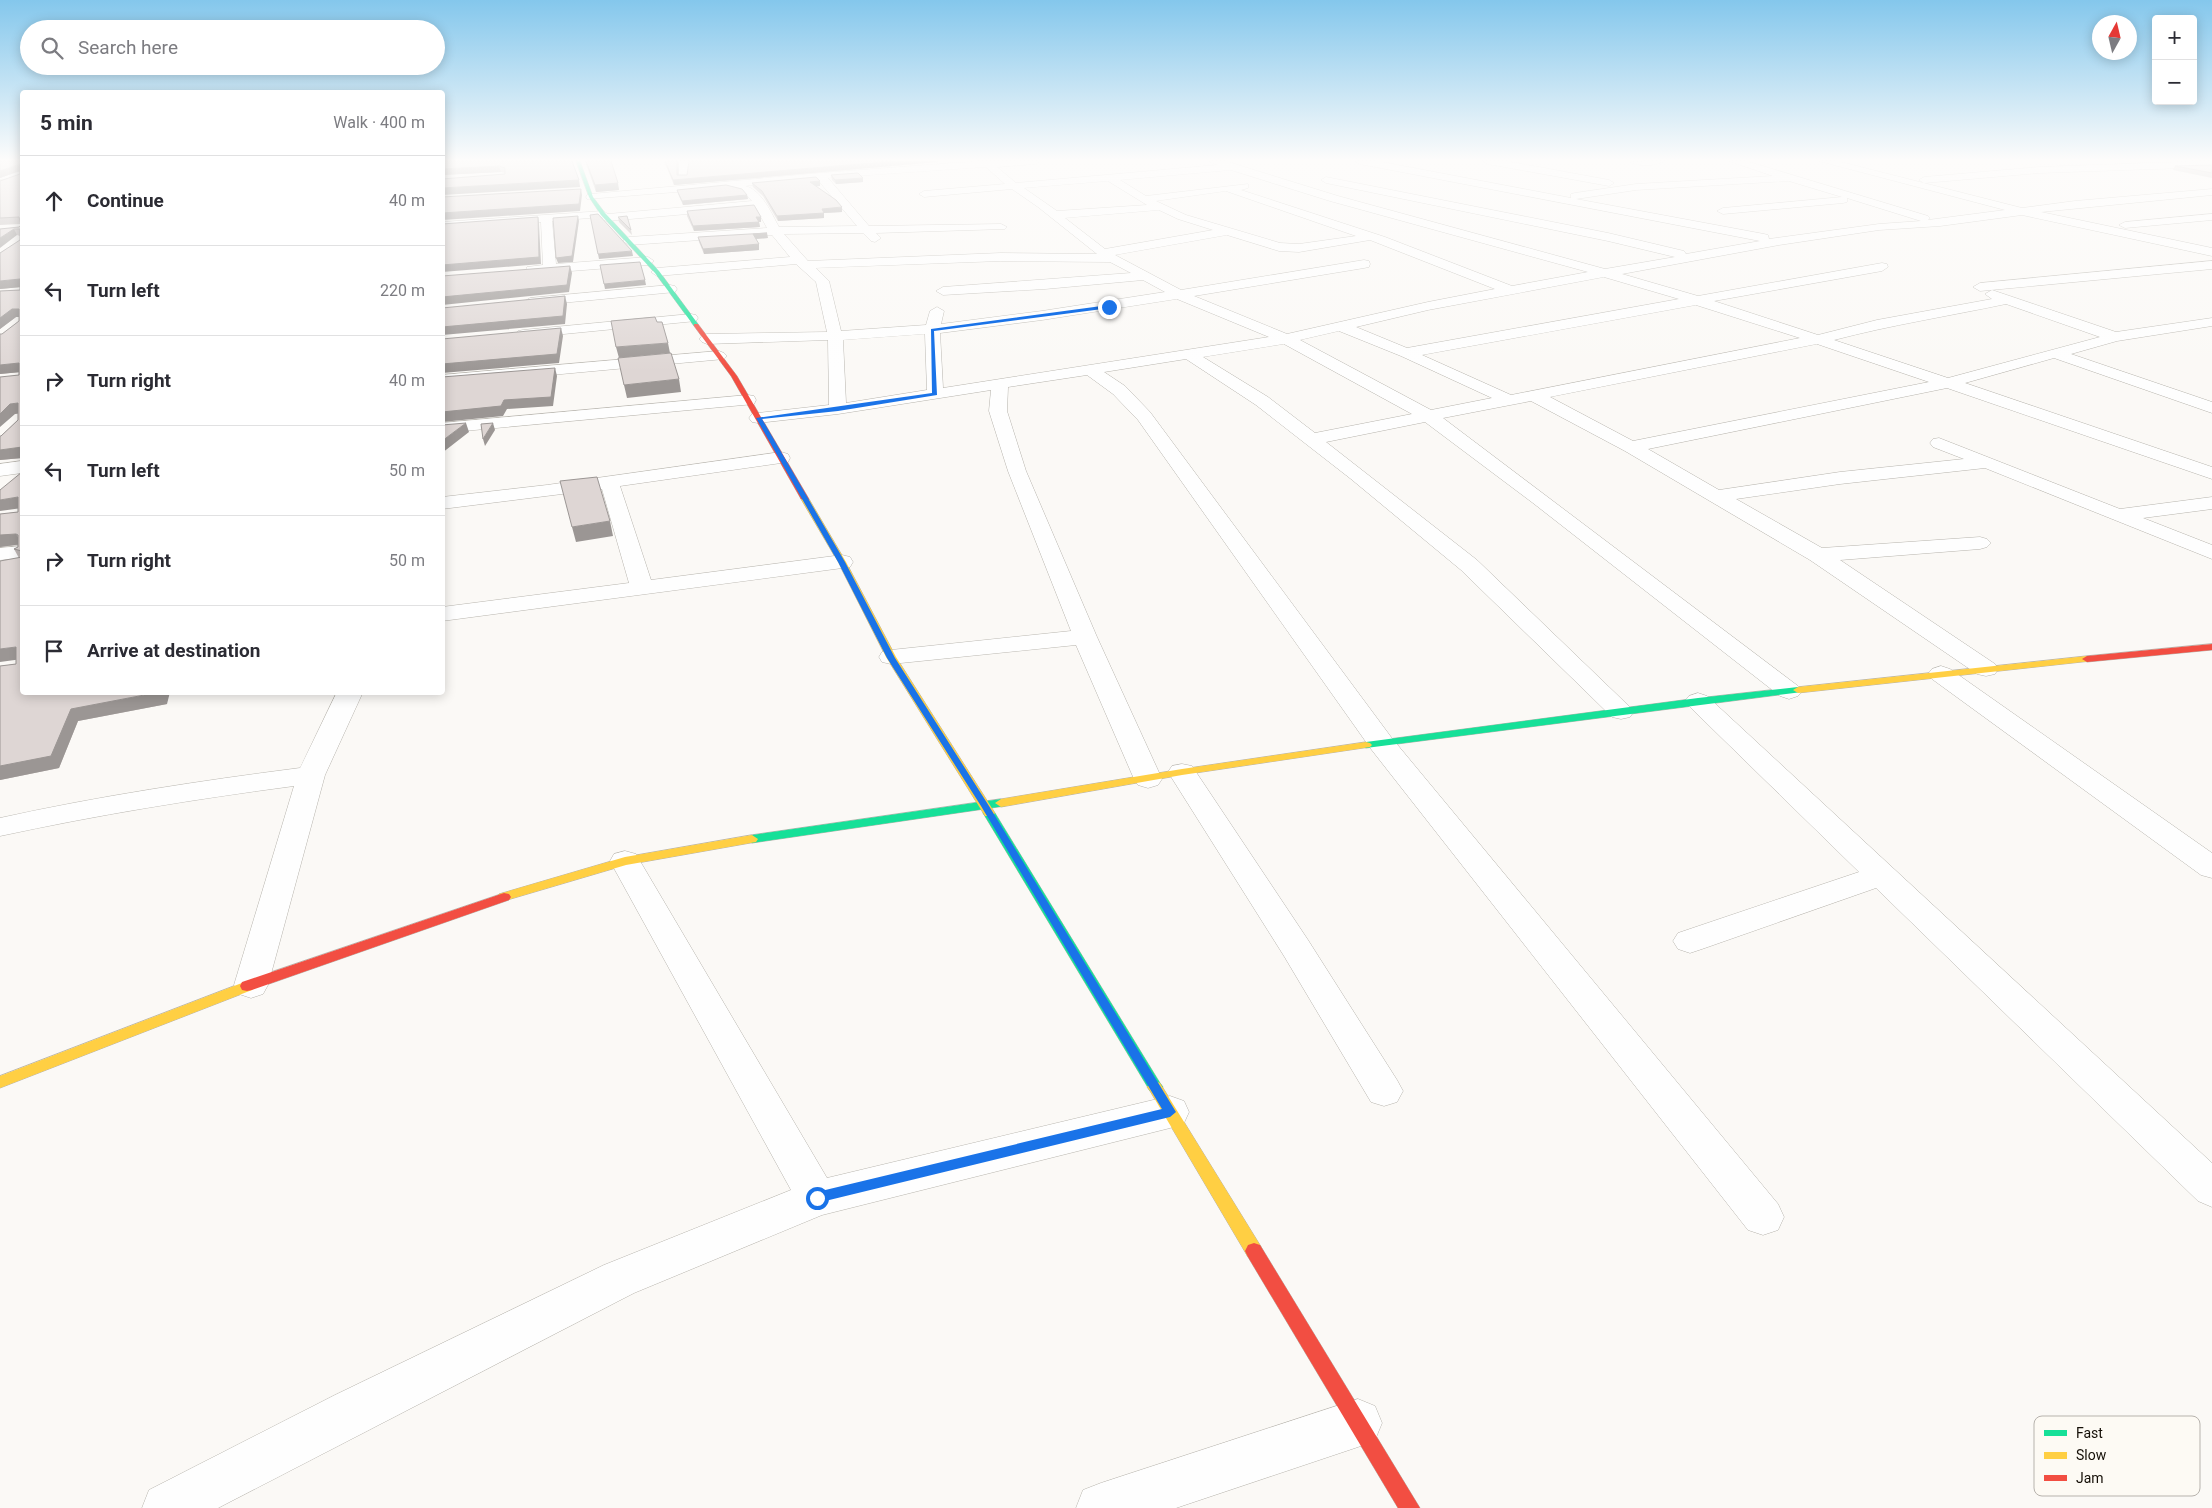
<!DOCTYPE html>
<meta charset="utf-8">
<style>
:root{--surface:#fff;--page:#f7f7f7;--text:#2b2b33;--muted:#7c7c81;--line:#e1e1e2}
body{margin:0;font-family:Roboto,sans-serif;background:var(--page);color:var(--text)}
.controls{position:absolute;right:15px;top:15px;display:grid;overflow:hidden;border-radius:5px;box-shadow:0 2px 12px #0003}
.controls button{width:45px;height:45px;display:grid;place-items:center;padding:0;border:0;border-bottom:1px solid var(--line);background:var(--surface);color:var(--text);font:25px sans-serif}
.compass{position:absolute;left:2092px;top:15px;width:45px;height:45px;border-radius:50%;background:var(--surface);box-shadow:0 2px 12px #0003;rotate:8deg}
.stop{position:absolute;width:15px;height:15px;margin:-11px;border:4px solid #1a73e8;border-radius:50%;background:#fff}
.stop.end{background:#1a73e8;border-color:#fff;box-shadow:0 1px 5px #0008}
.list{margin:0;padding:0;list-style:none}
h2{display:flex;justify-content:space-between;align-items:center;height:65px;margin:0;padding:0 20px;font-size:21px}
h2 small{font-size:16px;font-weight:400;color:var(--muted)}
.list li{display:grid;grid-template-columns:32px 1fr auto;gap:15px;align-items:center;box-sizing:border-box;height:90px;padding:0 20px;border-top:1px solid var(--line)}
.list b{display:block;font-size:19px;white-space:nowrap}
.list em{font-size:16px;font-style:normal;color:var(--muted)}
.icon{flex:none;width:28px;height:28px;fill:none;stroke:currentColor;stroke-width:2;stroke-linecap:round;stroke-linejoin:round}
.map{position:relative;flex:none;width:2212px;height:1508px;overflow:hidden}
.search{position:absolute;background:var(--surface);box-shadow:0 2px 12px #0003;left:20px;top:20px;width:425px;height:55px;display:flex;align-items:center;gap:12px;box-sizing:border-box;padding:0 18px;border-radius:28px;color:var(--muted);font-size:19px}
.panel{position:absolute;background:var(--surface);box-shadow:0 2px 12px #0003;left:20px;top:90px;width:425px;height:605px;border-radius:5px}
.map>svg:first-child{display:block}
</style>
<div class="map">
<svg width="2212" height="1508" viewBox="0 0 2212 1508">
<rect width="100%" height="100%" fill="#fbf9f6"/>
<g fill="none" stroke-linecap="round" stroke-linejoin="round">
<defs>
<path id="street" d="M679,161H689L687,178H679Z
M980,161H1040L1035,164L997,167L1016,183L1217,165L1209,161H1225L1338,196L1605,269L1675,257L1608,241L1326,183L1321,180L1326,177L1608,233L1684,251L1686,254L1760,241L1360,164L1355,161H1377L1571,198V194L1575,193L1636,184L1773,176L1729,161H1746L1928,216L1930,218L1928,220L2005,210L1819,161H1837L2022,208L2075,201L2212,189V195L2041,212L2212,248V256L2022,215L1940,226L1879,230L1779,245L1622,274L1698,296L1882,263L1887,264L1888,267L1882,271L1714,301L1818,335L1877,320L1992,299L1985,294L1992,290L2116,332L2212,318V326L2117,341L2071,354L2212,402V413L2054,358L1965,383L2212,467V479L1947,388L1648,449L1719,490L1840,472L1964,459L1933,447L1930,443L1933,439L1939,438L2120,509L2212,497V509L2143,518L2212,545V559L1985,468L1840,484L1736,499L1822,548L1980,537L1987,539L1991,543L1987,547L1980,549L1840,560L1995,664L1998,669L1995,674L1986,676L1977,674L1810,560L1625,451L1531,401L1443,418L1798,686L1802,691L1798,696L1789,699L1780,696L1533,503L1425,422L1326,442L1477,560L1634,711L1630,717L1621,719L1612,717L1461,570L1351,479L1256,405L1186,359L1104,372L1125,386L1150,412L1391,737L1778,1204L1784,1217L1778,1230L1763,1235L1748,1230L1371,749L1138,420L1113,394L1087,375L1008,387L1007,411L1026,471L1097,637L1162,779L1158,785L1148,788L1138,785L1134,779L1076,645L891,664L882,662L879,657L882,652L891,650L1071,631L1008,471L989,411L991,390L838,414L758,423L752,422L749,418L752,414L758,413L829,405L828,340L707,344L702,342L699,339L702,336L707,334L827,332L816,282L796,264L657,276L651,272L657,268L790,257L772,235L629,245L623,241L629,237L767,228L756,208L607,221L603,220L602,217L552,221L556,264L648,257L654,261L648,265L532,274L527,273L526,270L527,267L543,265L541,222L442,229V222L603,211L608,214L752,201L744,192L727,188L587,199L586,197L587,195L591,194L820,173ZM986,167L1005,184L924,191L919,194L924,197L1012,189L1038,207L1097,254L1001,253L808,261L784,234L863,233L871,241L875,242L881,238L876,233L1005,229L1007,227L1001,224L869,226L828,178ZM1231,170L1330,201L1588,272L1512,286L1385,237L1241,190L1248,188V184L1146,196L1120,180ZM817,179L857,226L779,227C771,213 762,190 745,186ZM1108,181L1147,205L1057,211L1024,188ZM1789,181L1842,197L1723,208L1717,211L1723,214L1843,203L1847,202V198L1921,221L1879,224L1769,239L1768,235L1764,234L1576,199L1636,190ZM1226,191L1356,236L1299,244L1280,243L1186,215L1156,201ZM1159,210L1178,219L1213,230L1105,249L1065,218ZM1227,235L1279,251L1299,252L1370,240L1495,289L1428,302L1287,334L1194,296L1364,268L1369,267L1370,264L1369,261L1364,260L1181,290L1115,255ZM1001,261L1110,262L1131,273L943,287L936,291L943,295L1045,289L1143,280L1165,292L1042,311L941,324L944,311L937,307L930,311L926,325L841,331L829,281L816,268ZM1604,277L1679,299L1407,348L1356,327L1428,310ZM1177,299L1269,337L943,388L940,333L1042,320ZM2006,304L2100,337L1948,378L1834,340C1891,325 1949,316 2006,304ZM1696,305L1800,338L1511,395L1422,355ZM1339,331L1401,356L1492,398L1431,410L1300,340ZM925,334L927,390L846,403L843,340ZM1284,344L1412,414L1315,433L1268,397L1203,357ZM1817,344L1929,382L1633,441L1550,397Z
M1483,161H1506L1609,180L1614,183L1609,186L1488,164Z
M1664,161C1657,166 1638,167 1631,162Z
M2204,161H2212V167L2039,173L1924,183L1919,180L1924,177L2039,167Z
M22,172V178L0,179V173Z
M2212,214V220L2125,228L2119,225L2125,222Z
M2212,261V269L1980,291L1973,287L1980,283Z
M670,285L675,286L677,289L675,292L530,306L523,302L530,298Z
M691,314L696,315L698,318L696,321L523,338L518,337L516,334L518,331L523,330Z
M719,351L724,353L727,356L724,359L442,385V375Z
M748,395L754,396L756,400L754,404L442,433V423Z
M781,452L788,454L790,458L788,462L620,486L651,580L842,555L850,557L853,562L850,567L442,621V607L629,583L602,489L442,509V497L547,485Z
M22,461V473L0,476V464Z
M22,546V558L0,560V548Z
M1941,666L1950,669L2212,853V878L2201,875L1932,679L1928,674L1932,669Z
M337,692H363L325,775L268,985L263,994L251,998L239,994L234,985L294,786C195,799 97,815 0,836V818C100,796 199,781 300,768Z
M1698,693L1707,696L2212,1163V1207L2198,1201L1876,888L1702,949L1690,953L1678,949L1673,941L1678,933L1859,872L1689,706L1685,701L1689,696Z
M1182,764L1192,766L1308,940L1397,1080L1403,1091L1397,1102L1384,1106L1371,1102L1284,956L1168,772L1172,766Z
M625,851L636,854L640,861L827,1178L1170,1096L1184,1101L1189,1112L1184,1123L1170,1128L822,1215L634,1293L218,1508H142L149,1490L335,1395L604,1265L791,1190L610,861L614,854Z
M1358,1399L1375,1406L1382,1423L1375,1440L1358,1447L1176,1508H1076L1083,1490L1101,1483Z"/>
<path id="fast" d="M576,161H580L593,197L605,213L659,271L698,324V326H694L655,273L601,215L589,197Z
M1798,687L1803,690L1802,692L1366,748L1360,745L1366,742L1698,698Z
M1001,799L1007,803L1005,806L752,843L746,839L752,835Z
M989,809L995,813L1160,1083L1163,1087L1160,1091L1155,1093L1150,1091L983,813Z"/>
<path id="slow" d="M802,497L809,499L846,562L896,657L995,813L993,816H985L886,657L838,562L801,499Z
M2087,656L2091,657L2092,659L2091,661L1798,693L1793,690L1798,687Z
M1366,742L1370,743L1372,745L1370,747L1182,775L1001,807L995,803L1001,799L1182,769Z
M752,835L758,839L756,842L626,865L504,901L499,900L497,897L499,894L625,857Z
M247,981L252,982L254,986L252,990L0,1088V1076Z
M1155,1081L1160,1083L1260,1245L1263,1251L1260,1257L1254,1259L1248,1257L1150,1091L1147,1087L1150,1083Z"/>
<path id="jam" d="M694,324H698L737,376L809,499L808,501L801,499L731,376L694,326Z
M2212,644V650L2087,662L2082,659L2087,656Z
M504,893L509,894L511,897L509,900L252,990L247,991L242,990L240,986L242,982Z
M1254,1243L1260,1245L1420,1508H1398L1248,1257L1245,1251L1248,1245Z"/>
</defs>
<use href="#street" stroke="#b7b4ad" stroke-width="1"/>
<use href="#fast" stroke="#b7b4ad" stroke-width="1"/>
<use href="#slow" stroke="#b7b4ad" stroke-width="1"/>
<use href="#jam" stroke="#b7b4ad" stroke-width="1"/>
<use href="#street" fill="#fefefe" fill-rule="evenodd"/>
<use href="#fast" fill="#16e098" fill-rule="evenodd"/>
<use href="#slow" fill="#ffcf43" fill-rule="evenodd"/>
<use href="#jam" fill="#f24e42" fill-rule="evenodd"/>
</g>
<path fill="#bfb8b6" d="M0,161H22V458L0,460L1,436L18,420V413L15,414L19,372L0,374L2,334L19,321V317H16L0,329V291L20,290V287L0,289L20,240V236L17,235L0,229L19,227L21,225L20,224L0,225V181L20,174V171L0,178Z
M442,161H572L580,187L505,174V173L501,172L442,175Z
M585,161H611L619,190L596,192Z
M664,161H678V175H687L689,161H938V162L674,185Z
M2212,165V178L2173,170L2175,166Z
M831,175L863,182L836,184L832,180Z
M820,181V186H816L842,212L824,213V218L778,221L763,196L753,187L752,183Z
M677,190L747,195L748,199L683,205L678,194Z
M687,211L761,217V222H759L760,227L694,231L687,216Z
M618,217L631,230L632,235L619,222Z
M698,237L768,238L756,239L759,250L704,254L699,242Z
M22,472V692L167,704L78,721L59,768L0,780V666L16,664L19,558L14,549L18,547V545L0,547V514L18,512Z"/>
<path fill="#9b9694" d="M894,161H938V162L674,185L673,180Z
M20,164L22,170L0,178V171Z
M499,166L501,172L442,175V169Z
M863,178V182L836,184L835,180Z
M579,180L580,187L442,195V188Z
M820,181V186L811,187L810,182Z
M618,183L619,190L596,192L595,185Z
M581,189L582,195L580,211L442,220V213Z
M747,195L748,199L683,205L682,201Z
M842,207V212L824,213V218L778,221L777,216L822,209Z
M578,216L579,221L573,262L558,263L556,258Z
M538,217L539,224L541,264L442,272V265Z
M756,217H761V222H759L760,227L694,231L693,226Z
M14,229L17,235L0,248V238Z
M767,233L768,238L754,239L753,234Z
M759,244V250L704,254L703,249Z
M632,251L633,256L599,259L598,254Z
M570,266L572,273L569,292L442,305V297Z
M20,279L22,287L0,289V281Z
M645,280L646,285L605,289L604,284Z
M565,296L567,304L565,324L442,335V327Z
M12,309H19L22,317H16L0,329V318Z
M561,328L563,336L559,363L442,373V364Z
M668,343L670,353L619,358L616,347Z
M19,363L22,372L0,374V365Z
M555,368L557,376L553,406L507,409L503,416L442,422V412L504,400Z
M679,379L681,392L627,398L624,385Z
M18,403L22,413L15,414L0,427V414L10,404Z
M466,423L469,432L442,453V441Z
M493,423L495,430L485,446L483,439Z
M22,447V458L0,460V450Z
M18,497L22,508L0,511V500Z
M610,521L613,536L576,542L572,527Z
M16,534L22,544L0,547V535Z
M16,647L22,659L0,662V649Z
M160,692H170L167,704L78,721L59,768L0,780V766L71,709Z"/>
<path fill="#ded6d4" stroke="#9b9694" d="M0,161H22V447L0,450V436H1L18,420V403L10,404L0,414V377L19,375V363L0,365V334H2L19,321V309H12L0,318V291L20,290V279L0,281V253L20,240V229H14L0,238V229L19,227L21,225L19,217L0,218V181L20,174V164L0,171Z
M442,161H572L579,180L442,188V179L505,174V168L499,166L442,169Z
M586,161H611L618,183L595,185Z
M665,161H677V175H687L689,161H894L673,180Z
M2212,165V173L2175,166Z
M858,173L863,178L835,180L831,175Z
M816,177L820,181L810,182L836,200L842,207L822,209L824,213L777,216L762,191L752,183Z
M726,185L742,189L747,195L682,201L677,190Z
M581,189L579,204L442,213V197Z
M754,205L761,217H756L759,222L693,226L687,211Z
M598,214L632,251L598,254L590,215Z
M578,216L572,256L556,258L553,218Z
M627,216L631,230L618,217Z
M538,217L539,257L442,265V224Z
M767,233L753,234L759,244L703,249L698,237Z
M640,262L645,280L604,284L600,265Z
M570,266L567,285L442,297V276Z
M565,296L563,316L442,327V308Z
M655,317L657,322H662L668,343L616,347L611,321Z
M561,328L557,354L442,364V339Z
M671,353L679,379L624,385L618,358Z
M555,368L551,397L504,400L501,406L442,412V377Z
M466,423L442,441V425Z
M493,423L483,439L481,424Z
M22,472V551L14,549L18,547V535L16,534L0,535V514L18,512V497L0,500V490Z
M597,477L610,521L572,527L560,481Z
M22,557V692H160L71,709L51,756L0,766V666L16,664V647L0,649V561Z"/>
<linearGradient id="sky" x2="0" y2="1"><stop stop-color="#84c7ec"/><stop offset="0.43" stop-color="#fdfcfb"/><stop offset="1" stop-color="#fdfcfb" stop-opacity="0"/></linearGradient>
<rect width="2212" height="372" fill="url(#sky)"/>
<path fill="#1a73e8" d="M1109,305L1110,308L934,331L937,395L838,411L762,419L845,562L895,658L989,806L1176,1112L1170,1117L817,1203L813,1201L811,1198L813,1194L817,1192L1162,1109L981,806L887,658L838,562L756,418L932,393L931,329Z"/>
<rect x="2034" y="1416" width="166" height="80" rx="8" fill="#fdfaf4" stroke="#b7b3ad" stroke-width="1"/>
<rect x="2044" y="1430" width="23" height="6" fill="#16e098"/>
<rect x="2044" y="1452" width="23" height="7" fill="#ffcf43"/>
<rect x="2044" y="1475" width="23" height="6" fill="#f24e42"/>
<g font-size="14" fill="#140e06">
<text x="2076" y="1438">Fast</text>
<text x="2076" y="1460">Slow</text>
<text x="2076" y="1483">Jam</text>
</g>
</svg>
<div class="controls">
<button>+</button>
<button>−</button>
</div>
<svg class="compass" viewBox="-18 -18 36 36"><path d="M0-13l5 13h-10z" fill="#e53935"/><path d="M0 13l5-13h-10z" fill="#7c7c81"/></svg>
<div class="stop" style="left:817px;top:1198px"></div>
<div class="stop end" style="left:1109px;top:307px"></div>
<div class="search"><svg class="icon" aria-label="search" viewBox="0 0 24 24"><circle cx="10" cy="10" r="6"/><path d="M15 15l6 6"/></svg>Search here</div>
<section class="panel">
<h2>5 min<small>Walk · 400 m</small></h2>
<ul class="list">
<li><svg class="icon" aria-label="ahead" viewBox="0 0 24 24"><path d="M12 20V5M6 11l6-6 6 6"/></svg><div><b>Continue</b></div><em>40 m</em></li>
<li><svg class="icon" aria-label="left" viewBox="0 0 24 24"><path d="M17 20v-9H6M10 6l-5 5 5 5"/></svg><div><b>Turn left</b></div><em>220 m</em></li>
<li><svg class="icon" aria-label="right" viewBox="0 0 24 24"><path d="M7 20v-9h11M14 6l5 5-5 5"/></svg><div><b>Turn right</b></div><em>40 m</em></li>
<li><svg class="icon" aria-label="left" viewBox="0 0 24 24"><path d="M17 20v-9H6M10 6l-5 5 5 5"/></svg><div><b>Turn left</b></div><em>50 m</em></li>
<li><svg class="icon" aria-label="right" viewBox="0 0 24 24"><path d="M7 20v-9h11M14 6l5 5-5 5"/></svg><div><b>Turn right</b></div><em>50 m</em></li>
<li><svg class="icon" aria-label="arrive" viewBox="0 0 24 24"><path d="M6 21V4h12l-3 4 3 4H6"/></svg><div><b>Arrive at destination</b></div></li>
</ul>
</section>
</div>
